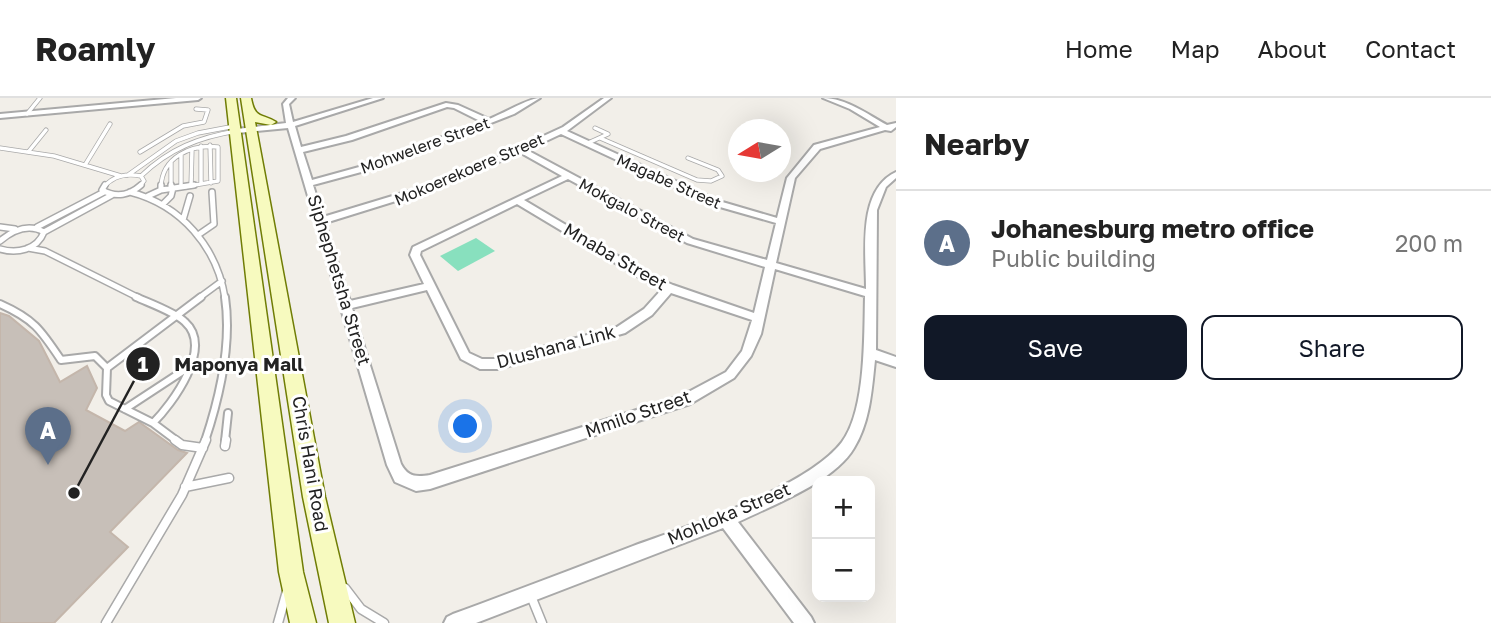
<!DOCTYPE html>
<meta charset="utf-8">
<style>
:root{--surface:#fff;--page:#f2f2f2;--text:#222;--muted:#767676;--line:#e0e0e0;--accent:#111827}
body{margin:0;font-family:"Golos Text",sans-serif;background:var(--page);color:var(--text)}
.controls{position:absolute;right:21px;bottom:21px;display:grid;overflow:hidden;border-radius:14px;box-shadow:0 7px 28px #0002}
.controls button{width:63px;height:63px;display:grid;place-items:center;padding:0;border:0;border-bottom:2px solid var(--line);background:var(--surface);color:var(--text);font:35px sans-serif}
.compass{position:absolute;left:728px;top:21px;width:63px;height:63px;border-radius:50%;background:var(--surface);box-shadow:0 7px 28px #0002;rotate:259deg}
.you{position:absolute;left:466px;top:329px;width:24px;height:24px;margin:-18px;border:5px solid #fff;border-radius:50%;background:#1a73e8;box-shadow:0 0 0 10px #1a73e833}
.badge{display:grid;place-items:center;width:46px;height:46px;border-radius:50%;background:var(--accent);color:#fff;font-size:23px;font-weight:700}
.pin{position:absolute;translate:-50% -58px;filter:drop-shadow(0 2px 4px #0008)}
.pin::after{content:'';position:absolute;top:37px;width:24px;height:21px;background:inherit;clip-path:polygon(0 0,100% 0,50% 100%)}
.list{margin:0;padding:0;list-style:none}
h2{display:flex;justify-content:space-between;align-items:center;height:91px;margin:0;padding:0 28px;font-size:30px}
h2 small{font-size:23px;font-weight:400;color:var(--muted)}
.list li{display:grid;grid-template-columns:46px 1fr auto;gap:21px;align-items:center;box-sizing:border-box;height:105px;padding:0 28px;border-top:2px solid var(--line)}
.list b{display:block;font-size:26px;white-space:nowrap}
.list p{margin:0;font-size:23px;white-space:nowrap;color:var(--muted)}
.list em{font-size:23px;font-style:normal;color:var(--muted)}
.actions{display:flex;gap:14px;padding:21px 28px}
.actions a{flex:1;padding:16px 0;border:2px solid var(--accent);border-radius:14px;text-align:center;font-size:24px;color:var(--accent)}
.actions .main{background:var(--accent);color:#fff}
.map{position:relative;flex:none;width:896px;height:525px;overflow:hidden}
header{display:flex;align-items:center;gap:42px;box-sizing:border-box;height:98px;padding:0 35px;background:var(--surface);border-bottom:2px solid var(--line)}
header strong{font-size:33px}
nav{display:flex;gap:38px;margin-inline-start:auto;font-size:24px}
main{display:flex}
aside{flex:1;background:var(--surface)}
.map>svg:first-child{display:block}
</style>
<header>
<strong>Roamly</strong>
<nav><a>Home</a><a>Map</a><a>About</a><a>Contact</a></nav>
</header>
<main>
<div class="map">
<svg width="896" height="525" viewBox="0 0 896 525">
<rect width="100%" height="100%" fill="#f2efe9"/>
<path fill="#88e0be" d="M476,140L495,153L458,173L440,158Z"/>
<path fill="#c7bfb8" stroke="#c4b6ab" stroke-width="2" d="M0,215L9,218L39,243L60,284L87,268L97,290L86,312L125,333L139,324L178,352L187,355L110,434L128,449L54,525H0Z"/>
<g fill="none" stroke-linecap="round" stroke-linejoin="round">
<defs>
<path id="lane-far3" d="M27,16L40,0
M600,40L697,82L711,83L722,78L718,72L688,60
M588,45L608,36L595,30
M210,47L211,85
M201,48V86
M0,50L54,58L121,78
M29,53L46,32
M140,54L183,28L204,24L208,12L196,11
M181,57V89
M171,64V89
M85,67L110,26
M128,77L176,43L198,35L235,28
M141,78C169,51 199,39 237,33
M191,88L192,51
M104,89C113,78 127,75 141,78L144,83L139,89
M161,89C162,59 191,46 218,49V83L183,89"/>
<path id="lane-far2" d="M105,87L102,92C116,100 130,97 141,87
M171,87V91
M161,92V87
M161,92L194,87
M130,94C181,107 217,149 225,200
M148,98L161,92
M163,106L171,98L173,90
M183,122L190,98
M0,129L15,131
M37,129L104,94
M44,134L112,97
M198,137L214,126L212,94
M0,143C13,132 28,125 44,134C37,152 17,156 0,151
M28,150L45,153L139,200
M199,200L222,183"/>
<path id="lane-far1" d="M136,199C149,205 175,214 185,224C214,250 172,306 153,325
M0,206C34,221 41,232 61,262L95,258L107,270L106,297L109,303L153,325L177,343
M107,270L201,199
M125,311L189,269
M205,343C220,298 232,246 225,199
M225,343L228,315"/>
<path id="lane" d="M175,342L182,347L203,350
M225,348L226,342
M185,389L229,380
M345,490L361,511L384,525
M531,498L542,525
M106,525L182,397L206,342
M278,525L287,493"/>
<path id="street" d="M176,0H201L198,2L0,20V16Z
M288,0H295L289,6L293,24L373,0H383L295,28L301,49L346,38L446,5L458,7L489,21C502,16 529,0 540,0L514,16L376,70L313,87L323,119L409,93L498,59L563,29L604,0H611L567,33L719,103L777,120L787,80L814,47L880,29L850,11L823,0C846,0 867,16 887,27L896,25V29L891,33L885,32L820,51L795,80L776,165L866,191C866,154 857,92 896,74V80L886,89L877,112L876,252L896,259V269L875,262C872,291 870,324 854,350C834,384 773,407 738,424L811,519L814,525H794L723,430L476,525H444L447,519L453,516C513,494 573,471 633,448C688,428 807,390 842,344C866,312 864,238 865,198L775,171L761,236L751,258L734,280L690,306L430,391L416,393L395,384L387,367L288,30L237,35L233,33L237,31L286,25L283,6ZM447,9L454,10L482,24L370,66L312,82L303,54L352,42ZM561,36L713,107L776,125L767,162L693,141L527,52ZM521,55L562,78L413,149L410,157L424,186L350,203L325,125L415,97ZM568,81L687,145L765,169L754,215L673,187L650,177L524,102ZM517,106L642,181L662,191L644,211L617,229L498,261H482L469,255L420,157L421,153ZM427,192L461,261L480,271H498L625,235L652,217L671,195L752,222L742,253L726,274L681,298L430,377C416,379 408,379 401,366L352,210Z"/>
<path id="secondary" d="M226,0H236L303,474L316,525H290L279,474Z
M241,0H251C255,22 262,15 276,24L271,27L255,24L325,399L355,525H329L303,399Z"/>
</defs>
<use href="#lane-far3" stroke="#a9a9a9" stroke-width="5"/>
<use href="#lane-far2" stroke="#a9a9a9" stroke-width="8"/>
<use href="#lane-far1" stroke="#a9a9a9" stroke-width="10"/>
<use href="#lane" stroke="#a9a9a9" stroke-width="11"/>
<use href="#street" stroke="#a9a9a9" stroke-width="4"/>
<use href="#secondary" stroke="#707d05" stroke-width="3"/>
<use href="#lane-far3" stroke="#fff" stroke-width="3.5"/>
<use href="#lane-far2" stroke="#fff" stroke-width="5"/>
<use href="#lane-far1" stroke="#fff" stroke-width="6"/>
<use href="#lane" stroke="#fff" stroke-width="8"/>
<use href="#street" fill="#fff" fill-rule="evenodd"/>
<use href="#secondary" fill="#f7fabf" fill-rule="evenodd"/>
</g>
<g text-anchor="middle" stroke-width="6" stroke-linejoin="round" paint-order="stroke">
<g font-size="16" fill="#222" stroke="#fff">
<text transform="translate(425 47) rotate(-20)" y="6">Mohwelere Street</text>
<text transform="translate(469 71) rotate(-23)" y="6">Mokoerekoere Street</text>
<text transform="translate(669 83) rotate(24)" y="6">Magabe Street</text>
<text transform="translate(632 112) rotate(28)" y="6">Mokgalo Street</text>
</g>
<g font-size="18" fill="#222" stroke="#fff">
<text transform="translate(615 159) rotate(30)" y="6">Mnaba Street</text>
<text transform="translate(339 182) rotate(73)" y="6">Siphephetsha Street</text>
<text transform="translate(556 249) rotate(-15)" y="6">Dlushana Link</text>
<text transform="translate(638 316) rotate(-19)" y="6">Mmilo Street</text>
<text transform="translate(310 366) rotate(80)" y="6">Chris Hani Road</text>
<text transform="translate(729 416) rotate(-23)" y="6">Mohloka Street</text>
</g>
</g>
<path fill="none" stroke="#222" stroke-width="2.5" d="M74 395L143 266"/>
<g fill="#222" stroke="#fff" stroke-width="2.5">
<circle cx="74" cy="395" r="7"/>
<circle cx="143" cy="266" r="18"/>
</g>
<g font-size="21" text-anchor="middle" font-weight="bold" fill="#fff">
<text x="143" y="274">1</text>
</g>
<g font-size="19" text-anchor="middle" font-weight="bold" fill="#222" stroke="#fff" stroke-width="6" stroke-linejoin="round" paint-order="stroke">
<text x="239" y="273">Maponya Mall</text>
</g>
</svg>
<div class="controls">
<button>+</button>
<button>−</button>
</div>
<svg class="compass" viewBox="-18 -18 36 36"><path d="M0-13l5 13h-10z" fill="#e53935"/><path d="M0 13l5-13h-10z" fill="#767676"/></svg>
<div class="you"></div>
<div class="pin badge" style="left:48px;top:367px;background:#5c6f8a">A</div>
</div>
<aside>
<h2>Nearby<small></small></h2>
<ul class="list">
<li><span class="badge" style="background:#5c6f8a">A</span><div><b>Johanesburg metro office</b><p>Public building</p></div><em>200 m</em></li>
</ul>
<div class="actions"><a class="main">Save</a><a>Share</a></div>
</aside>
</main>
